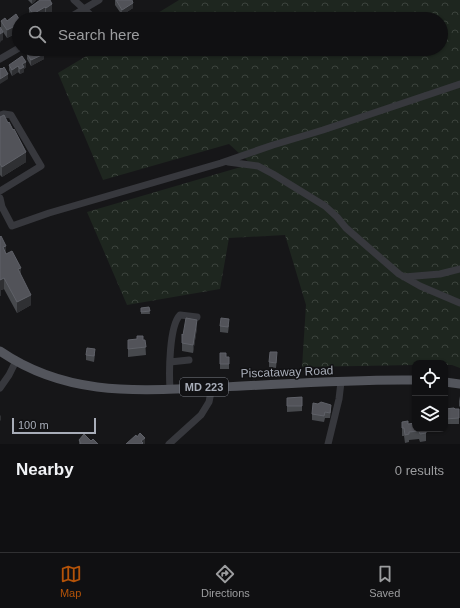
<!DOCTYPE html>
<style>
:root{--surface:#101012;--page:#1e1e20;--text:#f1f3f6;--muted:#9c9d9f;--line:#303032;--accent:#b45309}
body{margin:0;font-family:Helvetica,sans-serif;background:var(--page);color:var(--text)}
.controls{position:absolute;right:12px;bottom:12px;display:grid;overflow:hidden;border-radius:8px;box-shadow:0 1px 3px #0004}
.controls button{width:36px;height:36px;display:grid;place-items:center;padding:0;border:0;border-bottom:1px solid var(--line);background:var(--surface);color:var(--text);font:20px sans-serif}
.scale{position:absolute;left:12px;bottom:10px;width:84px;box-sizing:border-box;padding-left:4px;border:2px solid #a8adb8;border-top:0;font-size:11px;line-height:14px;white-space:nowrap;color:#a8adb8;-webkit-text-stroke:3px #111113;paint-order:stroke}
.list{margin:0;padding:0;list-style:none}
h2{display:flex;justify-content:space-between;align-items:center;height:52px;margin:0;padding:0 16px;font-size:17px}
h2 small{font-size:13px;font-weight:400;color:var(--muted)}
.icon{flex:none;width:22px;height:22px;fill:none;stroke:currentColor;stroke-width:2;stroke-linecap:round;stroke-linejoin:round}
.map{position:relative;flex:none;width:460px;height:444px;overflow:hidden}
.search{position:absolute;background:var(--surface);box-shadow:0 1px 3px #0004;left:12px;right:12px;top:12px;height:44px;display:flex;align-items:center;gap:10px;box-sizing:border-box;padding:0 14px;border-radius:22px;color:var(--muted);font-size:15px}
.sheet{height:108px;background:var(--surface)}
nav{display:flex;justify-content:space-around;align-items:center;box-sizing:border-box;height:56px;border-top:1px solid var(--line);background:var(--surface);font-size:11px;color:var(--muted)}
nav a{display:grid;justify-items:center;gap:2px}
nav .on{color:var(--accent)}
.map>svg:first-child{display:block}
</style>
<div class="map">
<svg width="460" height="444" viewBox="0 0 460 444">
<defs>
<pattern id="forest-crowns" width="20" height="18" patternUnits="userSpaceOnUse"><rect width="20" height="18" fill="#1e261f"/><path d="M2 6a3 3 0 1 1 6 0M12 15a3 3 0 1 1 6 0" fill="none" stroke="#3c433d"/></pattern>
</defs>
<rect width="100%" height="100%" fill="#161618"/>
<path fill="url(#forest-crowns)" d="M179,0H460V368L452,365H445V363H415V365L302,367L306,305L285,235L229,238L220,289L127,305L87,212L251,164L229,144L103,180L58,73L98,49H441V19H148Z"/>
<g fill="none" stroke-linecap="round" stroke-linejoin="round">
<path stroke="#37383d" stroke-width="7" d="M74,0L95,19
M67,19L99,0
M0,59L19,48
M0,115L4,114L11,115L41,166L0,191
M228,162L258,166L273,174L325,206L337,217L346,228L399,274L420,286L460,303
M0,198L2,207L12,226L49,213L221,163L273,145L323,130L460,84
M404,277L440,274L460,269
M170,362L189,360
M0,388L9,375L16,361
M170,389C169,373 169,326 180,315L197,317
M169,444L201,415L209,402L212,387
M328,444L339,399L341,382"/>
<path stroke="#53555c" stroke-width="9" d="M0,351C70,399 144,390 223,387C287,384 351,379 415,380
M445,382L460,384"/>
</g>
<path fill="#47494d" d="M28,0H36L32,4Z
M40,0L52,12L46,16L45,15L38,19H27L26,18V15L29,14V8Z
M115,0H132L133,8L122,15L115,5Z
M19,19V32L7,38L1,29V21H7Z
M44,49H57L47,55Z
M27,54L44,59L31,66L27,59Z
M9,65L26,67L24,69V72L20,74L18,72L12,76L9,70Z
M0,117L13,130L26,162L2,177L0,175Z
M0,237L6,254L21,276L31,305L17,313L4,289L1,290V295L0,296Z
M149,307L150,314H141V308Z
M229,325L228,333L220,332V326Z
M197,328L193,353L182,351V334L183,335Z
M137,339L145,340L146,355L128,357V340Z
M220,353L226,357H229V369H220Z
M95,354L94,362L86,360V355Z
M277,358L276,368L269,367V362Z
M460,396V407L459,406V401Z
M302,397V411L287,412V398Z
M445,409H459V424H445Z
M331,410L330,418H325L324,422L312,420V414Z
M402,422L408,424L426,433V441L420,442L419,439L409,440V442L405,443L404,436H402Z
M79,440L91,441L98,444H79Z"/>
<path fill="#2f3033" d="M32,0H36L32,4Z
M133,3V8L122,15V10Z
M52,4V12L46,16V8Z
M45,7V15L38,19H33V14Z
M19,24V32L7,38V30Z
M3,32V40L1,41L0,43V34Z
M47,49H57L47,55Z
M44,54V59L31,66V60Z
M26,62V67L24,69V72L20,74V69L22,64Z
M18,66V72L12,76V70Z
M8,74V79L0,84V79Z
M26,152V162L2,177V167Z
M6,246V256L3,247Z
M21,268V278L18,269Z
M4,278V289L1,290V295L0,296V280Z
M31,295V305L17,313V302Z
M197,320V328L193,353V345Z
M1,415V420L0,421V416Z
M145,438V444H141V441Z"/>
<path fill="#525359" stroke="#5f6168" d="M40,0H50L52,4L46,8L45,7L33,14L29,8Z
M116,0H132L133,3L122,10Z
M16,14L19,19V24L7,30L1,21L5,18L7,21Z
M29,14L32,19H28L26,15Z
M0,27L3,32L0,34Z
M34,49H42L44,54L31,60L27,54Z
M22,56L26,62L22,64L24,67L20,69L18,66L12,70L9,65Z
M4,67L8,74L0,79V69L1,68L2,69Z
M4,115L8,123L9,122L13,130L14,129L26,152L2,167L0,164V117Z
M1,236L6,246L3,247L6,254L12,251L21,268L18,269L31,295L17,302L4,278L0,280V237Z
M149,307L150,311L141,312V308Z
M186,318L197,320L193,345L182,343V334L183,335Z
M221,318L229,319L228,327L220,326Z
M137,336H143V340H145L146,347L128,349V340L137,339Z
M87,348L95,349L94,356L86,355Z
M270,352H277L276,363L269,362Z
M220,353H226V357H229V364H220Z
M302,397V406H287V398Z
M321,402L331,405L330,413L325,412L324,416L312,414L313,403L318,404Z
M454,408L455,409H459V418L445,419V409Z
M408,421V424L415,423V429H426V433L420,434L419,431L409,432V434L405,435L404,428H402V422Z
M140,433L145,438L141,441L143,443L142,444H126L136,435L137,437Z
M84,434L91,441L93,439L98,444H80L81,443L79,440Z"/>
<g text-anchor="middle" stroke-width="3" stroke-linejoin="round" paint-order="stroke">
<rect fill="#111113" stroke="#7b7e86" stroke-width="1" x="180" y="378" width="48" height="18" rx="3"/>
<g font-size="11" font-weight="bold" fill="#a8adb8">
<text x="204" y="391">MD 223</text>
</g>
<g font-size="12" fill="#a8adb8" stroke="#111113">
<text transform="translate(287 372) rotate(-2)" y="4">Piscataway Road</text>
</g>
</g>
</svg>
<div class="controls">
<button><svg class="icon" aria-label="locate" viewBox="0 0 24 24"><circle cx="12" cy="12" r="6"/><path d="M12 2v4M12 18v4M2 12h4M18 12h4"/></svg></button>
<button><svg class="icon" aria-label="layers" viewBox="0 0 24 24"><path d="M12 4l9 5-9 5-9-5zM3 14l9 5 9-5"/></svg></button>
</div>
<div class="scale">100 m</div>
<div class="search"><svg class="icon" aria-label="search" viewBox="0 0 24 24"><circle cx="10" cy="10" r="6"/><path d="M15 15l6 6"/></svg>Search here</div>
</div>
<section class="sheet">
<h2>Nearby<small>0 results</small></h2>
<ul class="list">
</ul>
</section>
<nav>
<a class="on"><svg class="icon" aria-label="map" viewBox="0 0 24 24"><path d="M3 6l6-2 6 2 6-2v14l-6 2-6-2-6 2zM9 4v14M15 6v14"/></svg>Map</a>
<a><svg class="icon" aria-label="directions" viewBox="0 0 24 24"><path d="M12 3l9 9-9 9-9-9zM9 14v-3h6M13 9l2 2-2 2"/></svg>Directions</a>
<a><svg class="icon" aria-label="saved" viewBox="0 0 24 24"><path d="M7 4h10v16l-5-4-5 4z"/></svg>Saved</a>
</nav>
